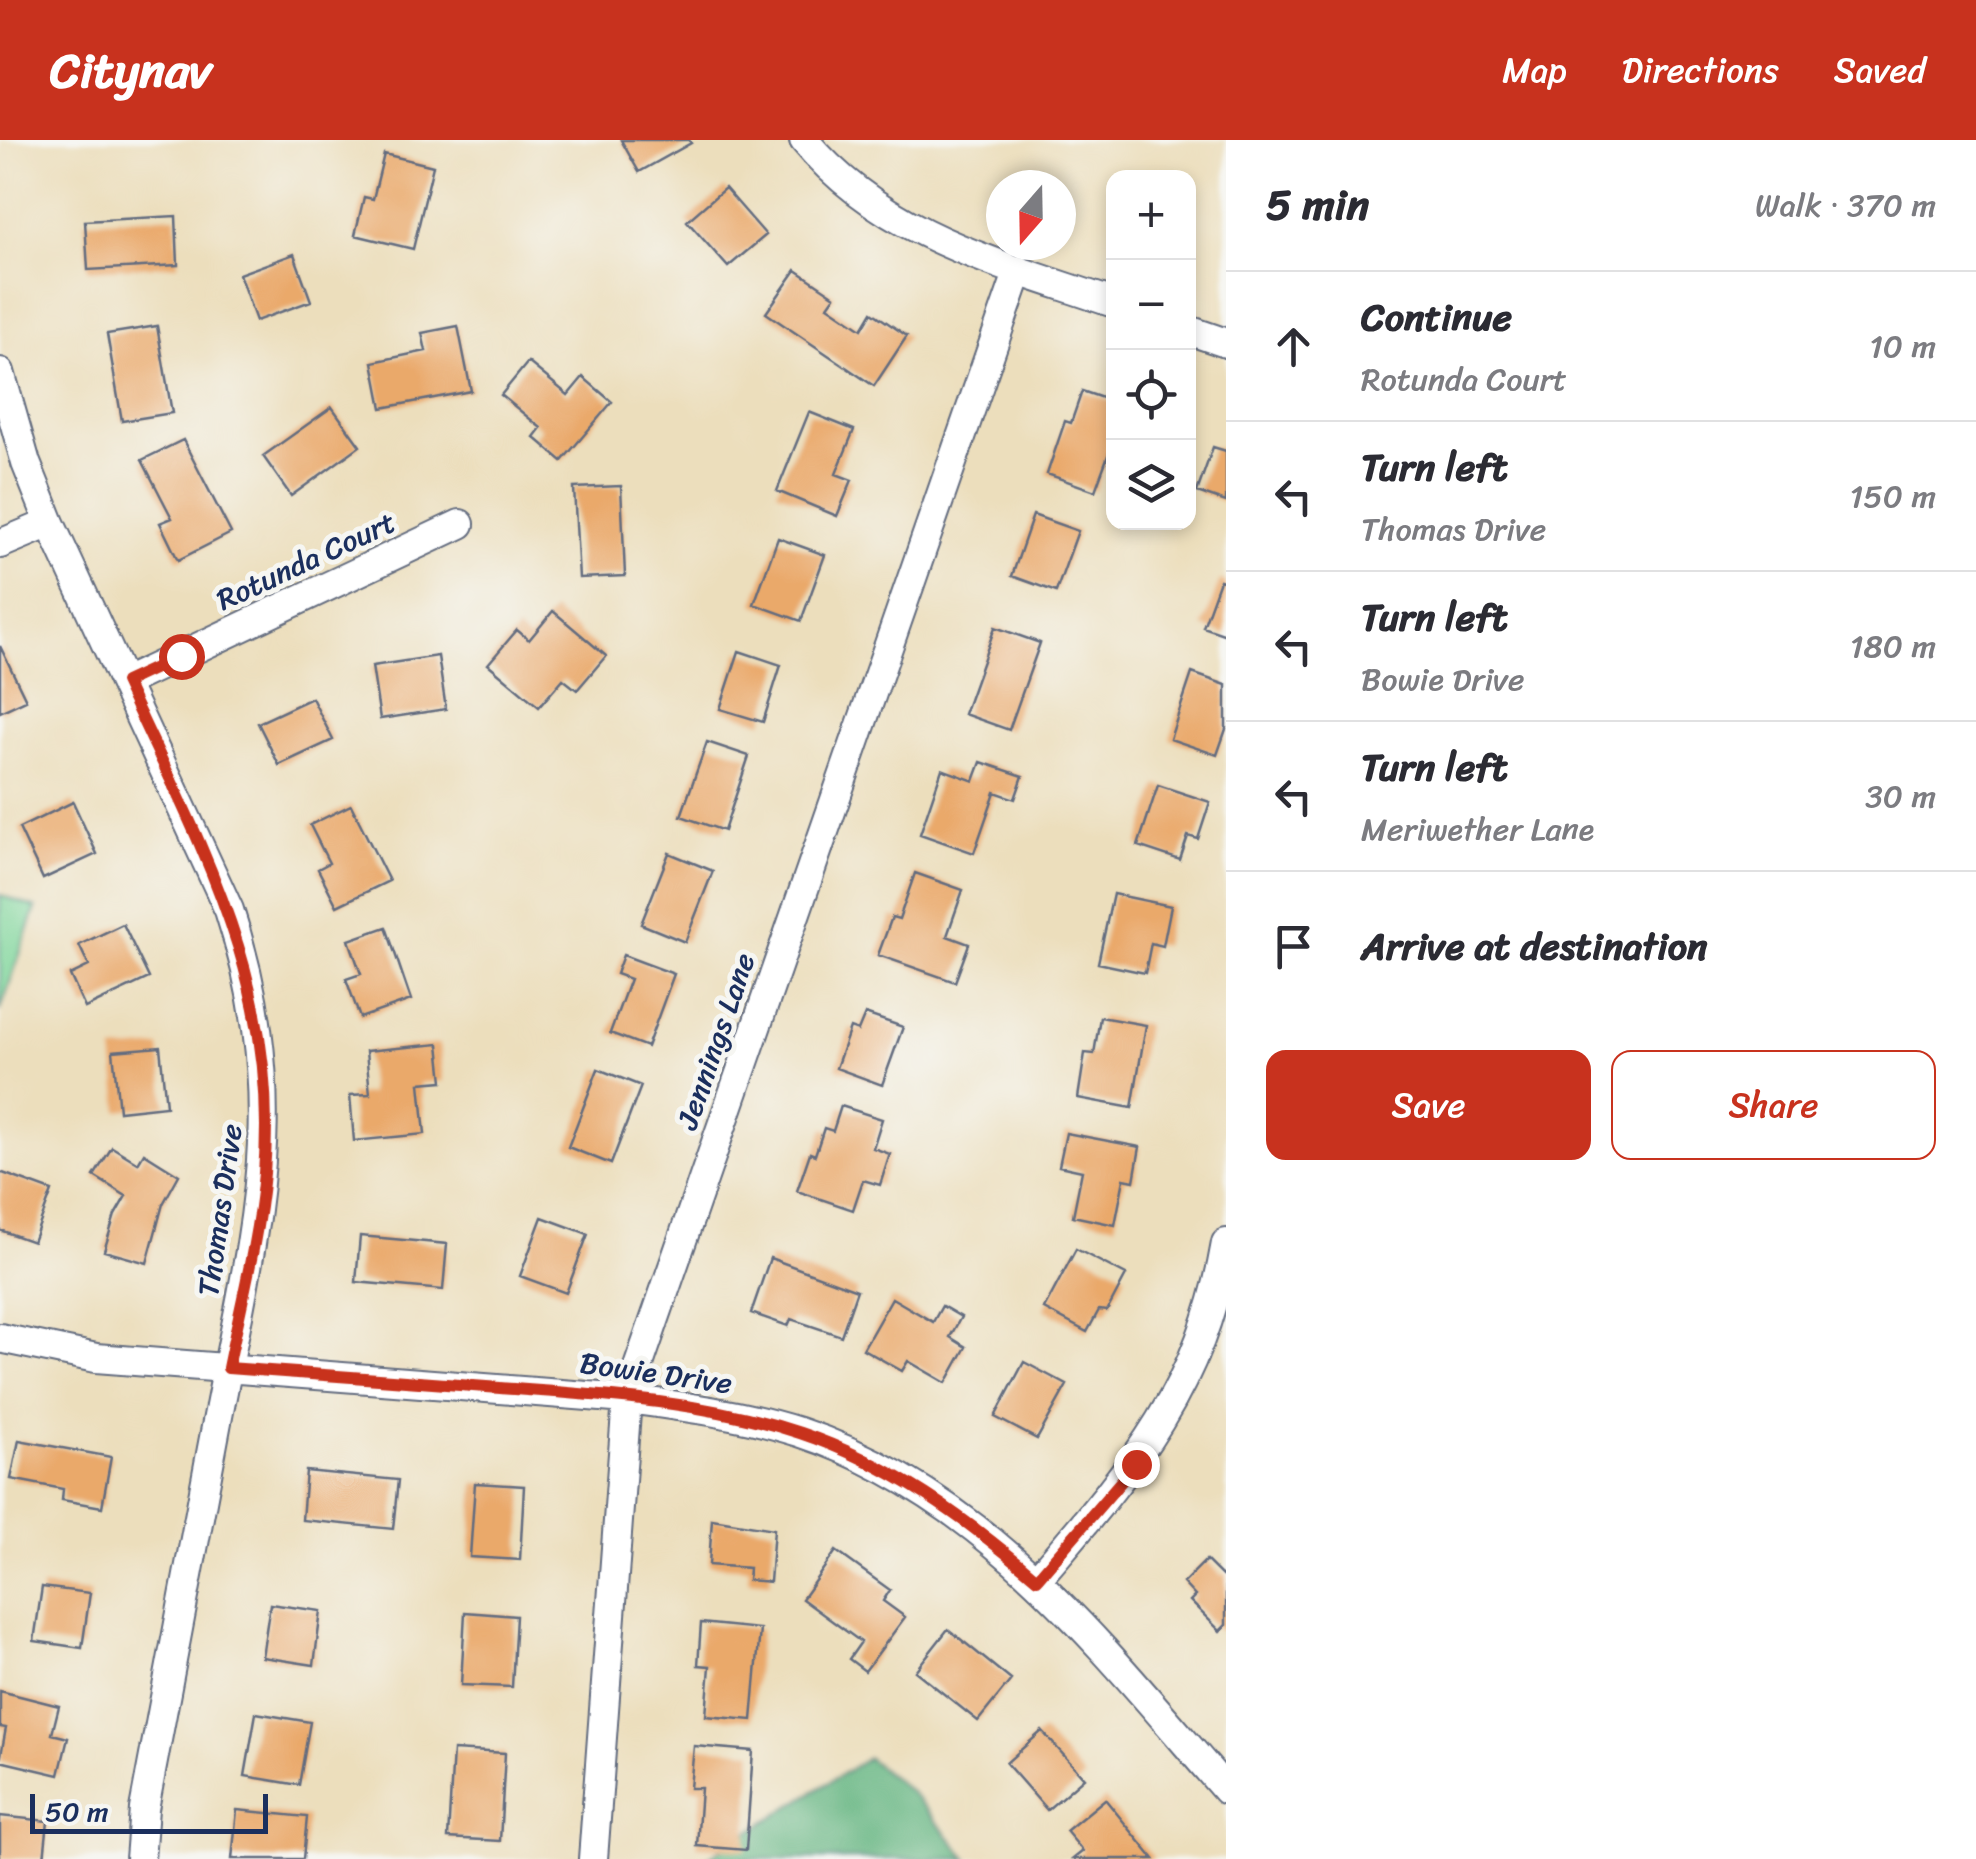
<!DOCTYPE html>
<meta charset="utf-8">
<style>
:root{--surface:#fff;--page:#f2f2f3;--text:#2b2b33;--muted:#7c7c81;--line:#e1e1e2;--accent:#c8321e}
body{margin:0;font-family:Sriracha,sans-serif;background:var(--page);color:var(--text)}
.controls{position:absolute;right:30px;top:30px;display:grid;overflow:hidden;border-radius:20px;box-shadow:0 5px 15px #0003}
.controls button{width:90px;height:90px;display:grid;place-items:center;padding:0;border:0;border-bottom:2px solid var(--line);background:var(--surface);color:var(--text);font:50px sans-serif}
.compass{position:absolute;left:986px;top:30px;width:90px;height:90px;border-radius:50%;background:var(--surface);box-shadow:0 5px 15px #0003;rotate:200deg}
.scale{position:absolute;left:30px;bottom:25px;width:238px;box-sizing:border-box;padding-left:10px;border:5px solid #1b2f5e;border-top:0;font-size:28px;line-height:35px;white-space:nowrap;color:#1b2f5e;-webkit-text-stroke:8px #f6f6f2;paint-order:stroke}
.stop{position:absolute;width:30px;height:30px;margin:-22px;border:8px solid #c8321e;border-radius:50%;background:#fff}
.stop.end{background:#c8321e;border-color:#fff;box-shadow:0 2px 10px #0008}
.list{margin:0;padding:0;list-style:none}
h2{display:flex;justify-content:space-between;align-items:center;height:130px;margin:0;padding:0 40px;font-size:42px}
h2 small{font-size:32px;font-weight:400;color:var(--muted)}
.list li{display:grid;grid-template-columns:65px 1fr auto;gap:30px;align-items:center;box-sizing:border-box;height:150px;padding:0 40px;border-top:2px solid var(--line)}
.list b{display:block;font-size:38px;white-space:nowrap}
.list p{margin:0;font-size:32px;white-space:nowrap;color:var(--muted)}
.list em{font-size:32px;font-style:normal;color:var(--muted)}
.actions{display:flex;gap:20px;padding:30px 40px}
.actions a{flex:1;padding:22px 0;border:2px solid var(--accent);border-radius:20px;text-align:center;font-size:35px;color:var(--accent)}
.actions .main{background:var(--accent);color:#fff}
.icon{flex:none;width:55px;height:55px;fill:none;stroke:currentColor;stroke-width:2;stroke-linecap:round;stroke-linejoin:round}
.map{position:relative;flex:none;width:1226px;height:1719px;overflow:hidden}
header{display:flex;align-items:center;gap:60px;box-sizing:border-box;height:140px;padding:0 50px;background:var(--accent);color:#fff}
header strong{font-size:48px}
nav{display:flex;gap:55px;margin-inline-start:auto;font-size:35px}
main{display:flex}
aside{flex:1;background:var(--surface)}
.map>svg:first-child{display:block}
</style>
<header>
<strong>Citynav</strong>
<nav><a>Map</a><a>Directions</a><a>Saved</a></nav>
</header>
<main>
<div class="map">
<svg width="1226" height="1719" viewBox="0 0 1226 1719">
<rect width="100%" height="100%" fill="#f6f6f2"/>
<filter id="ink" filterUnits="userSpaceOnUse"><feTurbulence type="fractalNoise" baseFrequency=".01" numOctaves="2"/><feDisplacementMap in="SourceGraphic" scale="20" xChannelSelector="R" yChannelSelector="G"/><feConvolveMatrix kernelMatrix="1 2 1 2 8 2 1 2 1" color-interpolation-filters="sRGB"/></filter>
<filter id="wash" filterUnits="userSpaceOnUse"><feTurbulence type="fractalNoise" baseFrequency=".0048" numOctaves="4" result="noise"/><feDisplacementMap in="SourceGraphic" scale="40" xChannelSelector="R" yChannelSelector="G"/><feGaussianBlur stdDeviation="2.25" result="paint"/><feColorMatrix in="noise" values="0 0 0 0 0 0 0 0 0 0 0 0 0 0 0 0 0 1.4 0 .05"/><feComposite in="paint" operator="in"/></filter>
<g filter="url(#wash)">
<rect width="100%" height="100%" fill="#ecdebc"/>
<path fill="#7ed59a" stroke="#4c827c" stroke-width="2.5" d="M0,755L36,768L0,871Z"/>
<path fill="#66b682" stroke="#407270" stroke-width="2.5" d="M868,1618L913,1654L968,1719H705Z"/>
<g id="blocks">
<path fill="#eaa96b" d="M621,0H689L691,3L639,32Z
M384,14L433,26L413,109L355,95L364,57L373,59Z
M725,48L766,95L728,127L687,81Z
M176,76L178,125L88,130L85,81Z
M294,114L311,161L256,181L239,134Z
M796,130L835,156L828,166L862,189L872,172L907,196L874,246L766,173Z
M157,186L172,273L122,281L107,194Z
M458,186L471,251L382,268L373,222L426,211L422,193Z
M528,222L568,255L583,237L612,262L562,321L534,297L541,288L501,255Z
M1082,251L1114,262V299L1095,351L1047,334L1065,281L1071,283Z
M332,267L360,306L291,356L263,316Z
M809,272L854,290L836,334L852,340L837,376L777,351Z
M183,300L231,393L178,420L160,383L172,378L142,320Z
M1213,307L1226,311V362L1197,352Z
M621,346L625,436L579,438L574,348Z
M1033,375L1078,391L1056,452L1012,436Z
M778,398L825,415L801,481L754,464Z
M1220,440L1226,442V495L1203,487Z
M553,471L606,516L577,550L563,539L539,567L488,524L517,490L529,500Z
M995,487L1040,503L1009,590L964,574Z
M0,506L26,560L0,572Z
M739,511L781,525L763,582L720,569Z
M438,516L446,569L380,579L372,526Z
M1192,533L1226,545V589L1217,615L1170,599Z
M312,558L333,600L279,625L258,583Z
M707,602L749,616L724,691L681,676Z
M981,622L1023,636L1015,659L995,652L974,713L920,694L942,629L974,641Z
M1158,645L1210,662L1198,699L1188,696L1180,720L1138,706Z
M73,662L97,714L43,739L19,688Z
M351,665L389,741L337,766L318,729L329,723L310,685Z
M669,713L713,731L685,802L641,784Z
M915,733L963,750L947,796L969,804L955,842L878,815L892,777L899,779Z
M1113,754L1171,766L1163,806L1151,803L1145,833L1098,823Z
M123,784L149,838L85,868L70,835L89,826L79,805Z
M386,787L411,860L360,878L346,839L361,834L349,800Z
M623,815L674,834L647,907L610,893L630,839L616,834Z
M865,874L903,887L882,945L836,928L850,888L858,891Z
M1100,877L1146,885L1132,968L1078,958L1085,913L1094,914Z
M439,904L443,941L420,943L425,994L354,1001L350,955L370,954L366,911Z
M160,907L166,966L119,971L113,911Z
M598,929L641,946L611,1024L568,1007Z
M841,966L882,979L873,1008L890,1014L880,1045L863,1040L853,1070L797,1051L810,1013L815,1015L824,988L833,991Z
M1066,993L1140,1007L1134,1041L1124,1039L1115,1085L1073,1076L1082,1031L1059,1026Z
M112,1007L138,1023L144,1013L179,1035L163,1064L147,1123L104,1111L115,1075L126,1056L94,1036Z
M0,1032L52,1051L33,1102L0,1090Z
M542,1077L588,1094L566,1153L520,1136Z
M360,1096L447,1104L443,1150L356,1142Z
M1076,1109L1126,1135L1107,1171L1099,1170L1087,1192L1044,1169Z
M770,1118L857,1150L841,1196L791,1179L788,1186L751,1173Z
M892,1158L933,1182L942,1166L961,1177L950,1197L966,1207L946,1243L908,1221L902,1231L863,1209Z
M1024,1222L1067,1245L1037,1299L995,1277Z
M19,1300L111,1317L102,1367L62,1360L63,1349L11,1339Z
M306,1331L398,1340L393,1389L302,1380Z
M475,1343L524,1346L520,1420L470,1417Z
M712,1379L774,1389L770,1442L748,1440L749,1428L709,1425Z
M836,1411L890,1450L883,1461L905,1477L865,1531L849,1519L861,1502L802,1459Z
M1206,1420L1222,1436L1226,1432V1485L1220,1491L1190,1461L1195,1456L1183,1443Z
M42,1447L90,1453L82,1508L34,1501Z
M270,1464L321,1471L314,1525L262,1517Z
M465,1472L516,1476L512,1547L461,1545Z
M701,1483L760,1489L752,1580L706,1576L710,1526L698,1525Z
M948,1489L1011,1540L978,1581L915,1531Z
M0,1551L59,1566L52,1594L68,1598L59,1635L0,1621L6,1588L0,1587Z
M256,1573L310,1582L299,1645L245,1636Z
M1042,1591L1084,1638L1047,1670L1006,1623Z
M694,1606L753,1611L746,1710L697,1706L701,1648H690Z
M453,1610L505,1613L500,1701L448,1698Z
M1105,1659L1154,1719H1073L1083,1711L1066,1691Z
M237,1670L307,1677L303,1719H232Z
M0,1676L48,1681L44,1719H0Z"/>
</g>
</g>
<g filter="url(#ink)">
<use href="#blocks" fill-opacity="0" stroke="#646c7f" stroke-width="2.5"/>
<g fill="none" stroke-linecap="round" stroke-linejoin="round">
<defs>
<path id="minor" d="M804,0C883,96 1001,124 1114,163
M1188,190L1226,203
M0,232L26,323L50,383L229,770C293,967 253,1092 216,1287C192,1414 168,1541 144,1669L140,1719
M0,404L50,383
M125,542L460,384
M0,1198L96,1218L627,1259C686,1267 743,1274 799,1292C985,1353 1103,1509 1226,1650
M1037,1439C1131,1329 1201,1250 1226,1103
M593,1719L627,1259L1019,130"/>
</defs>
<use href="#minor" stroke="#646c7f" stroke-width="32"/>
<use href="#minor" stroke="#fff" stroke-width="28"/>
</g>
</g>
<g fill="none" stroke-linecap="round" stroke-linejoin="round" filter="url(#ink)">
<path stroke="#c8321e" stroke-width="12" d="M181,516L125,542C201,707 280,844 264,1033C258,1099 241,1164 228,1228C318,1234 409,1241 500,1248C600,1255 704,1261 800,1293C890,1323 966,1378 1037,1439L1136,1324"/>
</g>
<g text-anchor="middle" stroke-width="10" stroke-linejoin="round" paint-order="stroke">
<g font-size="30" fill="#1b2f5e" stroke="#f6f6f2">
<text transform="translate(306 421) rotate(-25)" y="10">Rotunda Court</text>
<text transform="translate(716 901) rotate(-71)" y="10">Jennings Lane</text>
<text transform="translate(220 1070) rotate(-82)" y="10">Thomas Drive</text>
<text transform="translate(656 1233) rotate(8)" y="10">Bowie Drive</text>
</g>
</g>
</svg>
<div class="controls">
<button>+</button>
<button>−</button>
<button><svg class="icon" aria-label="locate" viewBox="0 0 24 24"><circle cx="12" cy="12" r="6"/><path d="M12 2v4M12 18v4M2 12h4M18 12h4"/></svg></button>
<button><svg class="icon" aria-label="layers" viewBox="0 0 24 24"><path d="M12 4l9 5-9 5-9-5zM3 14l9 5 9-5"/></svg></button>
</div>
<svg class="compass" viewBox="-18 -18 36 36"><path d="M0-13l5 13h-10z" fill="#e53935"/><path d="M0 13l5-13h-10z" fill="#7c7c81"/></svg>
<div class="scale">50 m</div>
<div class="stop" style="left:181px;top:516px"></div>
<div class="stop end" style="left:1136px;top:1324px"></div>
</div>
<aside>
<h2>5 min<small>Walk · 370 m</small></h2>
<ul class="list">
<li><svg class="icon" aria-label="ahead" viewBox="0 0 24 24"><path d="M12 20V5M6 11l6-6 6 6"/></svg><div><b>Continue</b><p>Rotunda Court</p></div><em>10 m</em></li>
<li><svg class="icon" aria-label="left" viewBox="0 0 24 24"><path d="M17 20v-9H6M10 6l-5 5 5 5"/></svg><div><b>Turn left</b><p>Thomas Drive</p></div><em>150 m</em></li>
<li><svg class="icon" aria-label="left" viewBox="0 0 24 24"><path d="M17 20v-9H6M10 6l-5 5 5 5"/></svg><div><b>Turn left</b><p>Bowie Drive</p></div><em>180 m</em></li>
<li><svg class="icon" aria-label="left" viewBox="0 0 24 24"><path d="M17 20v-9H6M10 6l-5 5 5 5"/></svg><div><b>Turn left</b><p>Meriwether Lane</p></div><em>30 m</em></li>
<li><svg class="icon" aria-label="arrive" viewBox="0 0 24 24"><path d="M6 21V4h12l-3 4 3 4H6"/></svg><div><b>Arrive at destination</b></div></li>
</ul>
<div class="actions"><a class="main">Save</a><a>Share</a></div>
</aside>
</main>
